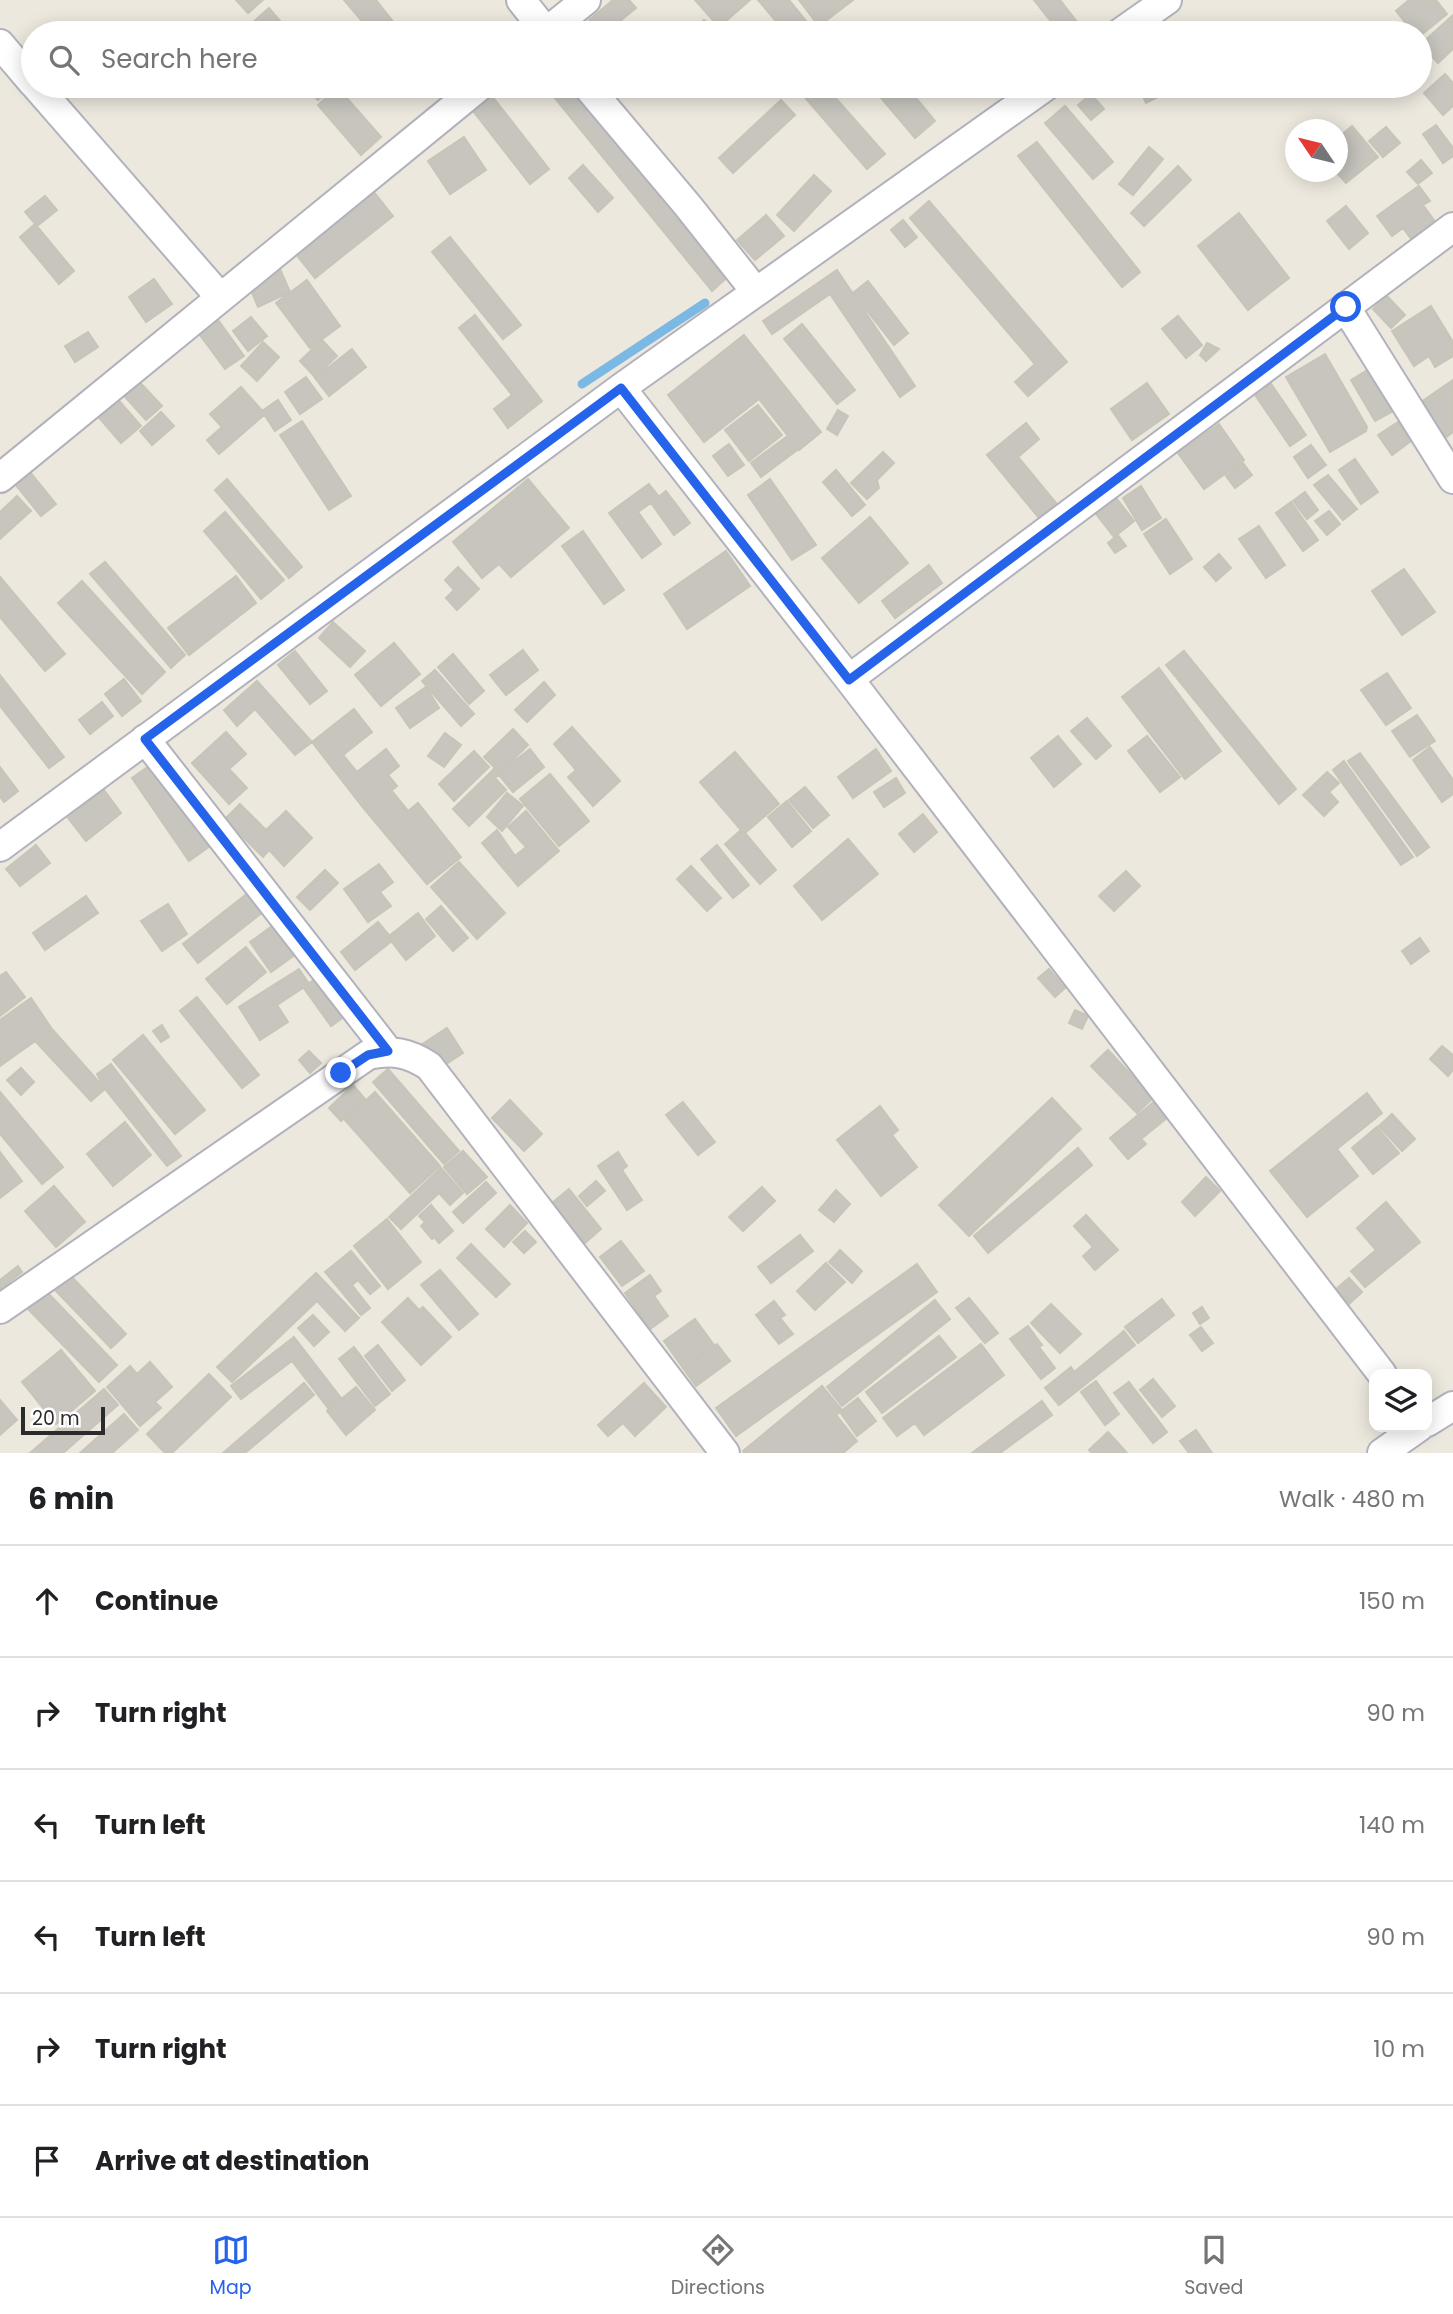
<!DOCTYPE html>
<meta charset="utf-8">
<style>
:root{--surface:#fff;--page:#f2f2f2;--text:#202124;--muted:#757577;--line:#e0e0e0;--accent:#2563eb}
body{margin:0;font-family:Poppins,sans-serif;background:var(--page);color:var(--text)}
.controls{position:absolute;right:21px;bottom:21px;display:grid;overflow:hidden;border-radius:14px;box-shadow:0 4px 18px #0003}
.controls button{width:63px;height:63px;display:grid;place-items:center;padding:0;border:0;border-bottom:2px solid var(--line);background:var(--surface);color:var(--text);font:35px sans-serif}
.compass{position:absolute;left:1285px;top:119px;width:63px;height:63px;border-radius:50%;background:var(--surface);box-shadow:0 4px 18px #0003;rotate:305deg}
.scale{position:absolute;left:21px;bottom:18px;width:84px;box-sizing:border-box;padding-left:7px;border:4px solid #2b2b2b;border-top:0;font-size:19px;line-height:24px;white-space:nowrap;color:#2b2b2b;-webkit-text-stroke:5px #fff;paint-order:stroke}
.stop{position:absolute;width:21px;height:21px;margin:-16px;border:5px solid #2563eb;border-radius:50%;background:#fff}
.stop.end{background:#2563eb;border-color:#fff;box-shadow:0 2px 7px #0008}
.list{margin:0;padding:0;list-style:none}
h2{display:flex;justify-content:space-between;align-items:center;height:91px;margin:0;padding:0 28px;font-size:30px}
h2 small{font-size:23px;font-weight:400;color:var(--muted)}
.list li{display:grid;grid-template-columns:46px 1fr auto;gap:21px;align-items:center;box-sizing:border-box;height:112px;padding:0 28px;border-top:2px solid var(--line)}
.list b{display:block;font-size:26px;white-space:nowrap}
.list em{font-size:23px;font-style:normal;color:var(--muted)}
.icon{flex:none;width:38px;height:38px;fill:none;stroke:currentColor;stroke-width:2;stroke-linecap:round;stroke-linejoin:round}
.map{position:relative;flex:none;width:1453px;height:1453px;overflow:hidden}
.search{position:absolute;background:var(--surface);box-shadow:0 4px 18px #0003;left:21px;right:21px;top:21px;height:77px;display:flex;align-items:center;gap:18px;box-sizing:border-box;padding:0 24px;border-radius:38px;color:var(--muted);font-size:26px}
.sheet{height:763px;background:var(--surface)}
nav{display:flex;justify-content:space-around;align-items:center;box-sizing:border-box;height:98px;border-top:2px solid var(--line);background:var(--surface);font-size:19px;color:var(--muted)}
nav a{display:grid;justify-items:center;gap:4px}
nav .on{color:var(--accent)}
.map>svg:first-child{display:block}
</style>
<div class="map">
<svg width="1453" height="1453" viewBox="0 0 1453 1453">
<rect width="100%" height="100%" fill="#ece8de"/>
<g fill="none" stroke-linecap="round" stroke-linejoin="round">
<path stroke="#7bb8e4" stroke-width="9" d="M582,384L705,303"/>
</g>
<path fill="#c7c5be" stroke="#c7c4b8" stroke-width="2" d="M236,0H263L248,13Z
M344,0H376L402,33H372Z
M613,0H629L636,8L606,33H600L589,20Z
M695,0H750L719,27Z
M758,0H789L815,32L786,33Z
M799,0H853L819,26Z
M1034,0H1060L1081,27L1072,33H1060Z
M1409,0H1436L1447,14L1420,36V33H1391L1405,22L1396,11Z
M269,8L290,33H259L251,24Z
M1453,15V49L1438,63L1421,44Z
M704,20L719,33H691Z
M1364,22L1373,33H1350Z
M1445,74L1453,83V106L1443,115L1424,93Z
M304,86H330L332,87L318,100Z
M545,86H576L730,275L712,291Z
M795,86H825L885,154L867,169Z
M871,86H906L935,121L915,138Z
M1138,86H1162L1166,93L1146,103Z
M337,87L381,137L361,155L318,105Z
M1091,94L1104,109L1091,120L1078,105Z
M492,96L549,169L530,184L473,111Z
M781,100L795,115L733,173L719,158Z
M1065,106L1113,162L1093,179L1045,123Z
M1436,125L1453,148V156L1443,163L1423,134Z
M1352,126L1378,157L1346,183L1336,172L1338,138Z
M1386,127L1400,143L1383,157L1369,141Z
M464,137L486,170L450,194L428,161Z
M1037,142L1140,272L1122,287L1018,156Z
M1149,147L1163,159L1133,195L1119,184Z
M1421,160L1432,173L1418,184L1407,172Z
M583,165L613,198L598,212L569,178Z
M1178,166L1191,180L1144,226L1131,213Z
M814,175L831,191L794,231L777,215Z
M1419,186L1430,201L1423,205L1439,227L1415,244L1403,228L1392,236L1377,216Z
M374,192L393,216L315,278L295,253Z
M45,196L57,210L37,226L25,212Z
M929,201L1067,362L1028,396L1015,382L1035,364L910,218Z
M1346,206L1368,233L1349,249L1327,221Z
M1239,213L1289,278L1248,310L1198,246Z
M766,215L784,236L755,260L737,240Z
M903,220L917,237L905,247L891,230Z
M35,224L74,271L59,284L20,237Z
M450,237L521,325L503,339L432,252Z
M280,269L290,292L258,307L248,283Z
M837,270L915,386L900,397L830,294L772,334L763,321Z
M154,279L172,304L146,322L129,297Z
M307,280L340,326L310,348L276,303Z
M868,281L908,333L894,345L853,293Z
M1387,296L1405,315L1391,328L1373,309Z
M1431,306L1453,342V356L1435,367L1429,356L1414,366L1392,331Z
M213,313L244,356L225,369L194,327Z
M475,315L542,401L508,428L494,409L512,395L459,328Z
M1178,316L1202,345L1186,358L1162,329Z
M251,317L267,336L248,351L233,331Z
M802,324L855,390L837,404L784,339Z
M88,332L98,347L75,362L65,346Z
M744,335L821,432L799,450L759,399L704,442L668,395Z
M322,340L337,356L315,377L300,361Z
M263,342L279,357L257,381L241,366Z
M1207,343L1219,349L1206,361L1200,355Z
M352,349L366,367L329,396L315,378Z
M1325,354L1367,427L1366,431L1330,452L1286,377Z
M1371,368L1395,410L1375,421L1351,380Z
M133,375L162,406L146,420L118,389Z
M1265,375L1306,435L1290,446L1249,386Z
M306,377L322,399L300,414L285,392Z
M1453,380V432L1445,438L1421,402Z
M1147,383L1169,414L1132,440L1111,409Z
M241,387L265,414L219,454L207,440L222,427L210,414Z
M114,395L141,426L121,443L95,413Z
M278,400L291,420L275,431L262,411Z
M758,405L782,435L749,461L725,430Z
M838,410L848,416L837,435L827,429Z
M161,412L174,426L152,445L140,431Z
M302,421L351,496L329,510L280,435Z
M1398,422L1411,441L1392,455L1378,435Z
M1026,423L1039,439L1018,457L1057,504L1039,518L987,455Z
M1219,424L1244,460L1204,489L1178,453Z
M786,437L797,450L761,477L751,463Z
M729,444L744,465L728,476L713,456Z
M1311,445L1326,465L1308,478L1294,457Z
M883,452L894,463L877,480L879,488L867,499L851,483Z
M1355,459L1378,492L1361,504L1339,470Z
M1243,463L1252,475L1235,488L1226,476Z
M25,466L56,504L41,516L10,478Z
M836,470L865,505L852,516L823,482Z
M1328,475L1357,509L1343,520L1314,485Z
M227,479L302,567L289,578L215,490Z
M528,479L569,528L511,577L499,564L482,578L453,542Z
M770,479L816,545L792,560L748,495Z
M649,484L659,497L638,512L661,544L642,558L609,513Z
M1141,486L1161,518L1142,530L1123,498Z
M666,491L690,523L674,535L651,503Z
M1305,492L1318,510L1307,519L1293,501Z
M1113,494L1134,521L1114,537L1093,510Z
M17,496L31,511L0,539V512Z
M1291,502L1318,540L1303,551L1276,513Z
M1329,511L1340,524L1327,535L1315,521Z
M225,512L284,580L261,599L204,531Z
M870,517L908,563L859,603L822,558Z
M1166,519L1192,559L1170,574L1144,534Z
M1259,526L1285,565L1266,578L1239,539Z
M583,531L624,590L604,604L562,546Z
M1118,535L1126,546L1115,553L1108,543Z
M726,551L750,586L687,629L664,594Z
M1219,554L1231,568L1216,581L1204,567Z
M105,562L185,655L171,668L90,574Z
M929,565L942,583L895,618L882,601Z
M458,567L479,589L457,610L446,598L454,590L445,580Z
M1404,569L1435,612L1402,635L1372,591Z
M236,576L256,603L189,655L168,628Z
M0,577L65,654L45,671L0,617Z
M82,581L165,672L142,694L58,603Z
M333,622L365,651L350,667L319,638Z
M394,643L420,674L381,706L355,675Z
M523,650L538,670L506,695L490,675Z
M295,651L327,691L310,704L278,665Z
M1184,651L1296,789L1279,804L1166,665Z
M453,654L484,691L469,704L438,667Z
M1159,668L1221,751L1185,779L1122,697Z
M435,670L474,714L461,726L422,681Z
M1387,673L1411,708L1386,725L1361,690Z
M0,675L64,757L49,768L0,706Z
M124,679L141,701L122,716L105,694Z
M257,681L312,742L295,755L255,709L237,726L224,710Z
M544,682L555,695L527,722L515,710Z
M426,687L439,708L410,728L396,708Z
M102,702L113,716L90,734L79,720Z
M354,709L372,732L343,755L357,772L386,749L399,766L388,775L397,786L365,810L312,742Z
M1417,715L1435,741L1410,757L1392,731Z
M1087,718L1111,746L1096,759L1071,731Z
M572,727L620,781L593,806L568,777L576,770L554,744Z
M513,729L528,745L495,778L506,790L469,826L453,809L495,768L484,757Z
M226,732L246,754L229,769L247,788L229,804L192,763Z
M445,733L461,745L444,767L428,756Z
M1058,736L1081,764L1054,787L1031,758Z
M1147,736L1180,777L1160,792L1128,751Z
M1430,747L1453,780V794L1442,802L1413,760Z
M530,749L544,767L513,792L498,774Z
M876,749L891,771L853,798L838,777Z
M474,751L489,767L454,801L439,784Z
M735,752L779,804L745,833L776,870L760,884L725,844L741,830L700,782Z
M1360,753L1429,847L1417,856L1348,761Z
M1344,761L1413,857L1401,865L1333,770Z
M152,764L210,846L189,861L132,778Z
M0,767L18,791L4,802L0,797Z
M1327,772L1339,783L1329,792L1338,802L1324,816L1303,795Z
M550,774L589,821L559,846L520,799Z
M896,778L905,793L884,807L874,792Z
M805,787L829,815L813,828L789,800Z
M104,790L121,813L86,841L68,818Z
M391,790L408,811L418,803L461,857L427,884L365,810Z
M507,793L523,806L502,831L487,817Z
M787,801L811,831L792,847L768,817Z
M240,804L266,830L286,811L312,838L284,866L269,850L263,857L225,819Z
M526,811L559,851L518,886L482,843L497,830L515,856L526,847L508,827Z
M923,814L937,832L914,852L899,834Z
M848,839L878,874L822,920L794,886Z
M36,845L50,863L20,886L6,869Z
M717,845L749,885L733,898L701,859Z
M459,862L505,913L477,939L431,887Z
M379,864L393,882L380,892L391,906L368,922L344,889Z
M691,866L721,898L707,911L677,879Z
M325,870L338,883L310,910L297,897Z
M1126,871L1140,886L1114,911L1099,896Z
M248,893L263,912L198,963L183,944Z
M86,896L98,913L45,950L33,933Z
M168,904L187,934L162,951L141,921Z
M441,906L468,938L453,951L426,919Z
M418,913L435,936L406,960L388,937Z
M378,922L393,940L355,970L341,952Z
M275,924L296,954L271,972L250,942Z
M1420,938L1429,951L1411,964L1402,951Z
M246,947L266,972L227,1004L206,979Z
M299,969L309,984L277,1005L288,1022L260,1040L239,1007Z
M1049,969L1065,988L1055,997L1038,978Z
M6,972L25,997L0,1016V976Z
M320,976L348,1014L331,1026L303,987Z
M197,997L259,1075L242,1088L180,1011Z
M31,998L52,1029L0,1066V1020Z
M1075,1010L1088,1016L1082,1029L1069,1023Z
M162,1025L169,1037L161,1042L153,1031Z
M447,1028L463,1053L431,1074L415,1049Z
M52,1029L105,1089L91,1101L35,1041Z
M143,1035L205,1110L175,1134L113,1060Z
M1442,1046L1453,1055V1070L1448,1076L1430,1059Z
M1108,1050L1153,1098L1137,1113L1091,1066Z
M309,1051L321,1063L310,1073L299,1060Z
M111,1064L181,1156L167,1166L105,1089L97,1074Z
M21,1068L34,1082L21,1095L7,1080Z
M388,1069L459,1151L444,1164L373,1082Z
M353,1085L365,1099L341,1121L329,1108Z
M0,1092L63,1167L42,1184L0,1134Z
M375,1092L440,1166L410,1193L345,1120Z
M1367,1093L1382,1113L1337,1149L1358,1176L1307,1217L1270,1171Z
M1052,1098L1081,1129L969,1236L939,1205Z
M510,1100L542,1134L524,1151L492,1118Z
M1155,1101L1168,1117L1141,1139L1146,1144L1128,1159L1110,1138Z
M683,1102L715,1142L698,1155L666,1115Z
M880,1106L898,1130L892,1135L917,1167L881,1196L837,1140Z
M1392,1114L1415,1139L1402,1151L1379,1126Z
M125,1122L151,1155L113,1186L87,1154Z
M1377,1127L1399,1153L1373,1174L1352,1148Z
M1078,1148L1092,1165L988,1253L974,1236Z
M463,1151L487,1177L467,1194L444,1167Z
M0,1152L22,1181L0,1198Z
M618,1152L627,1166L622,1170L642,1200L627,1210L598,1166Z
M441,1168L463,1193L450,1205L439,1193L401,1229L389,1217Z
M1206,1177L1220,1191L1195,1216L1182,1202Z
M596,1181L605,1191L587,1206L579,1196Z
M486,1182L496,1193L463,1223L453,1212Z
M54,1186L85,1222L56,1247L25,1211Z
M762,1187L775,1201L743,1231L729,1217Z
M569,1189L601,1229L585,1243L552,1203Z
M836,1190L850,1204L834,1222L819,1210Z
M1386,1202L1420,1242L1365,1287L1351,1271L1376,1250L1357,1228Z
M431,1205L453,1231L439,1243L434,1237L432,1239L421,1226L425,1222L419,1216Z
M510,1205L527,1223L504,1247L486,1229Z
M1086,1215L1118,1250L1095,1270L1083,1256L1093,1247L1074,1226Z
M387,1219L421,1262L388,1289L354,1246Z
M525,1231L536,1242L524,1253L513,1242Z
M800,1235L813,1251L771,1283L758,1267Z
M621,1241L644,1271L622,1286L600,1257Z
M471,1244L510,1284L496,1297L457,1258Z
M840,1250L862,1271L852,1283L829,1262Z
M351,1251L380,1286L370,1294L358,1280L352,1285L370,1308L361,1315L325,1272Z
M826,1263L845,1282L815,1310L797,1291Z
M917,1264L937,1292L736,1436L716,1408Z
M18,1266L22,1272L0,1289V1280Z
M440,1270L478,1314L459,1330L421,1285Z
M316,1273L359,1318L345,1331L317,1301L232,1382L217,1367Z
M650,1275L661,1291L654,1296L668,1316L650,1329L625,1293Z
M71,1276L126,1334L111,1348L56,1291Z
M1349,1278L1362,1292L1349,1304L1336,1289Z
M45,1290L117,1365L99,1382L27,1308Z
M408,1298L419,1310L423,1307L451,1337L421,1365L382,1322Z
M969,1298L998,1333L985,1343L956,1308Z
M1162,1299L1174,1315L1138,1343L1125,1327Z
M935,1300L950,1319L842,1406L827,1387Z
M774,1301L785,1315L780,1318L793,1334L779,1344L756,1315Z
M1051,1304L1081,1334L1060,1353L1031,1323Z
M1202,1307L1209,1318L1200,1324L1193,1313Z
M313,1315L329,1332L314,1346L298,1328Z
M695,1319L714,1345L683,1368L664,1341Z
M1028,1326L1042,1345L1039,1347L1055,1368L1041,1379L1010,1339Z
M1201,1327L1213,1343L1202,1351L1190,1335Z
M1124,1331L1135,1345L1059,1405L1045,1388L1071,1367L1074,1372Z
M939,1336L956,1357L882,1413L866,1392Z
M294,1337L341,1398L328,1408L292,1361L241,1399L231,1386Z
M717,1344L730,1361L696,1386L683,1368Z
M981,1344L1004,1375L924,1435L915,1423L897,1436L883,1418Z
M378,1345L405,1380L392,1391L365,1356Z
M354,1347L390,1394L375,1406L339,1359Z
M61,1350L95,1391L56,1424L22,1382Z
M150,1362L172,1387L155,1402L161,1408L140,1426L107,1387L130,1366L137,1374Z
M209,1374L231,1397L172,1453H165L147,1434Z
M1153,1379L1175,1406L1162,1417L1140,1390Z
M1096,1381L1119,1414L1105,1425L1081,1392Z
M1129,1382L1167,1432L1153,1443L1114,1393Z
M304,1383L314,1395L245,1453H223Z
M644,1383L666,1407L635,1436L623,1423L608,1436L598,1425Z
M822,1386L842,1410L836,1415L857,1441L843,1453H744L743,1451Z
M356,1387L375,1410L346,1435L327,1411Z
M104,1389L118,1405L63,1453H30Z
M858,1398L876,1421L857,1436L840,1412Z
M0,1400L17,1420L0,1435Z
M1042,1401L1052,1415L1000,1453H972Z
M124,1414L138,1430L112,1453H80Z
M1196,1430L1212,1453H1189L1180,1441Z
M1108,1432L1127,1453H1092L1089,1450Z"/>
<g fill="none" stroke-linecap="round" stroke-linejoin="round">
<defs>
<path id="street" d="M521,0L547,33
M545,33L586,0
M1120,33L1167,0
M0,44L33,83
M36,86L220,297
M587,86L688,206L756,292
M1346,308L1453,479
M621,388L849,679L1382,1374
M0,478L480,86
M849,679L1453,227
M145,739L388,1051
M0,847L621,388L1046,86
M0,1309L368,1055C393,1050 407,1052 429,1066L725,1453
M1427,1422L1453,1406
M1382,1453L1419,1427"/>
</defs>
<use href="#street" stroke="#b2b2bd" stroke-width="32"/>
<use href="#street" stroke="#fff" stroke-width="28"/>
</g>
<g fill="none" stroke-linecap="round" stroke-linejoin="round">
<path stroke="#2563eb" stroke-width="9" d="M341,1073L368,1055L388,1051L145,739L621,388L849,680L1346,307"/>
</g>
</svg>
<div class="controls">
<button><svg class="icon" aria-label="layers" viewBox="0 0 24 24"><path d="M12 4l9 5-9 5-9-5zM3 14l9 5 9-5"/></svg></button>
</div>
<svg class="compass" viewBox="-18 -18 36 36"><path d="M0-13l5 13h-10z" fill="#e53935"/><path d="M0 13l5-13h-10z" fill="#757577"/></svg>
<div class="scale">20 m</div>
<div class="stop" style="left:1346px;top:307px"></div>
<div class="stop end" style="left:341px;top:1073px"></div>
<div class="search"><svg class="icon" aria-label="search" viewBox="0 0 24 24"><circle cx="10" cy="10" r="6"/><path d="M15 15l6 6"/></svg>Search here</div>
</div>
<section class="sheet">
<h2>6 min<small>Walk · 480 m</small></h2>
<ul class="list">
<li><svg class="icon" aria-label="ahead" viewBox="0 0 24 24"><path d="M12 20V5M6 11l6-6 6 6"/></svg><div><b>Continue</b></div><em>150 m</em></li>
<li><svg class="icon" aria-label="right" viewBox="0 0 24 24"><path d="M7 20v-9h11M14 6l5 5-5 5"/></svg><div><b>Turn right</b></div><em>90 m</em></li>
<li><svg class="icon" aria-label="left" viewBox="0 0 24 24"><path d="M17 20v-9H6M10 6l-5 5 5 5"/></svg><div><b>Turn left</b></div><em>140 m</em></li>
<li><svg class="icon" aria-label="left" viewBox="0 0 24 24"><path d="M17 20v-9H6M10 6l-5 5 5 5"/></svg><div><b>Turn left</b></div><em>90 m</em></li>
<li><svg class="icon" aria-label="right" viewBox="0 0 24 24"><path d="M7 20v-9h11M14 6l5 5-5 5"/></svg><div><b>Turn right</b></div><em>10 m</em></li>
<li><svg class="icon" aria-label="arrive" viewBox="0 0 24 24"><path d="M6 21V4h12l-3 4 3 4H6"/></svg><div><b>Arrive at destination</b></div></li>
</ul>
</section>
<nav>
<a class="on"><svg class="icon" aria-label="map" viewBox="0 0 24 24"><path d="M3 6l6-2 6 2 6-2v14l-6 2-6-2-6 2zM9 4v14M15 6v14"/></svg>Map</a>
<a><svg class="icon" aria-label="directions" viewBox="0 0 24 24"><path d="M12 3l9 9-9 9-9-9zM9 14v-3h6M13 9l2 2-2 2"/></svg>Directions</a>
<a><svg class="icon" aria-label="saved" viewBox="0 0 24 24"><path d="M7 4h10v16l-5-4-5 4z"/></svg>Saved</a>
</nav>
